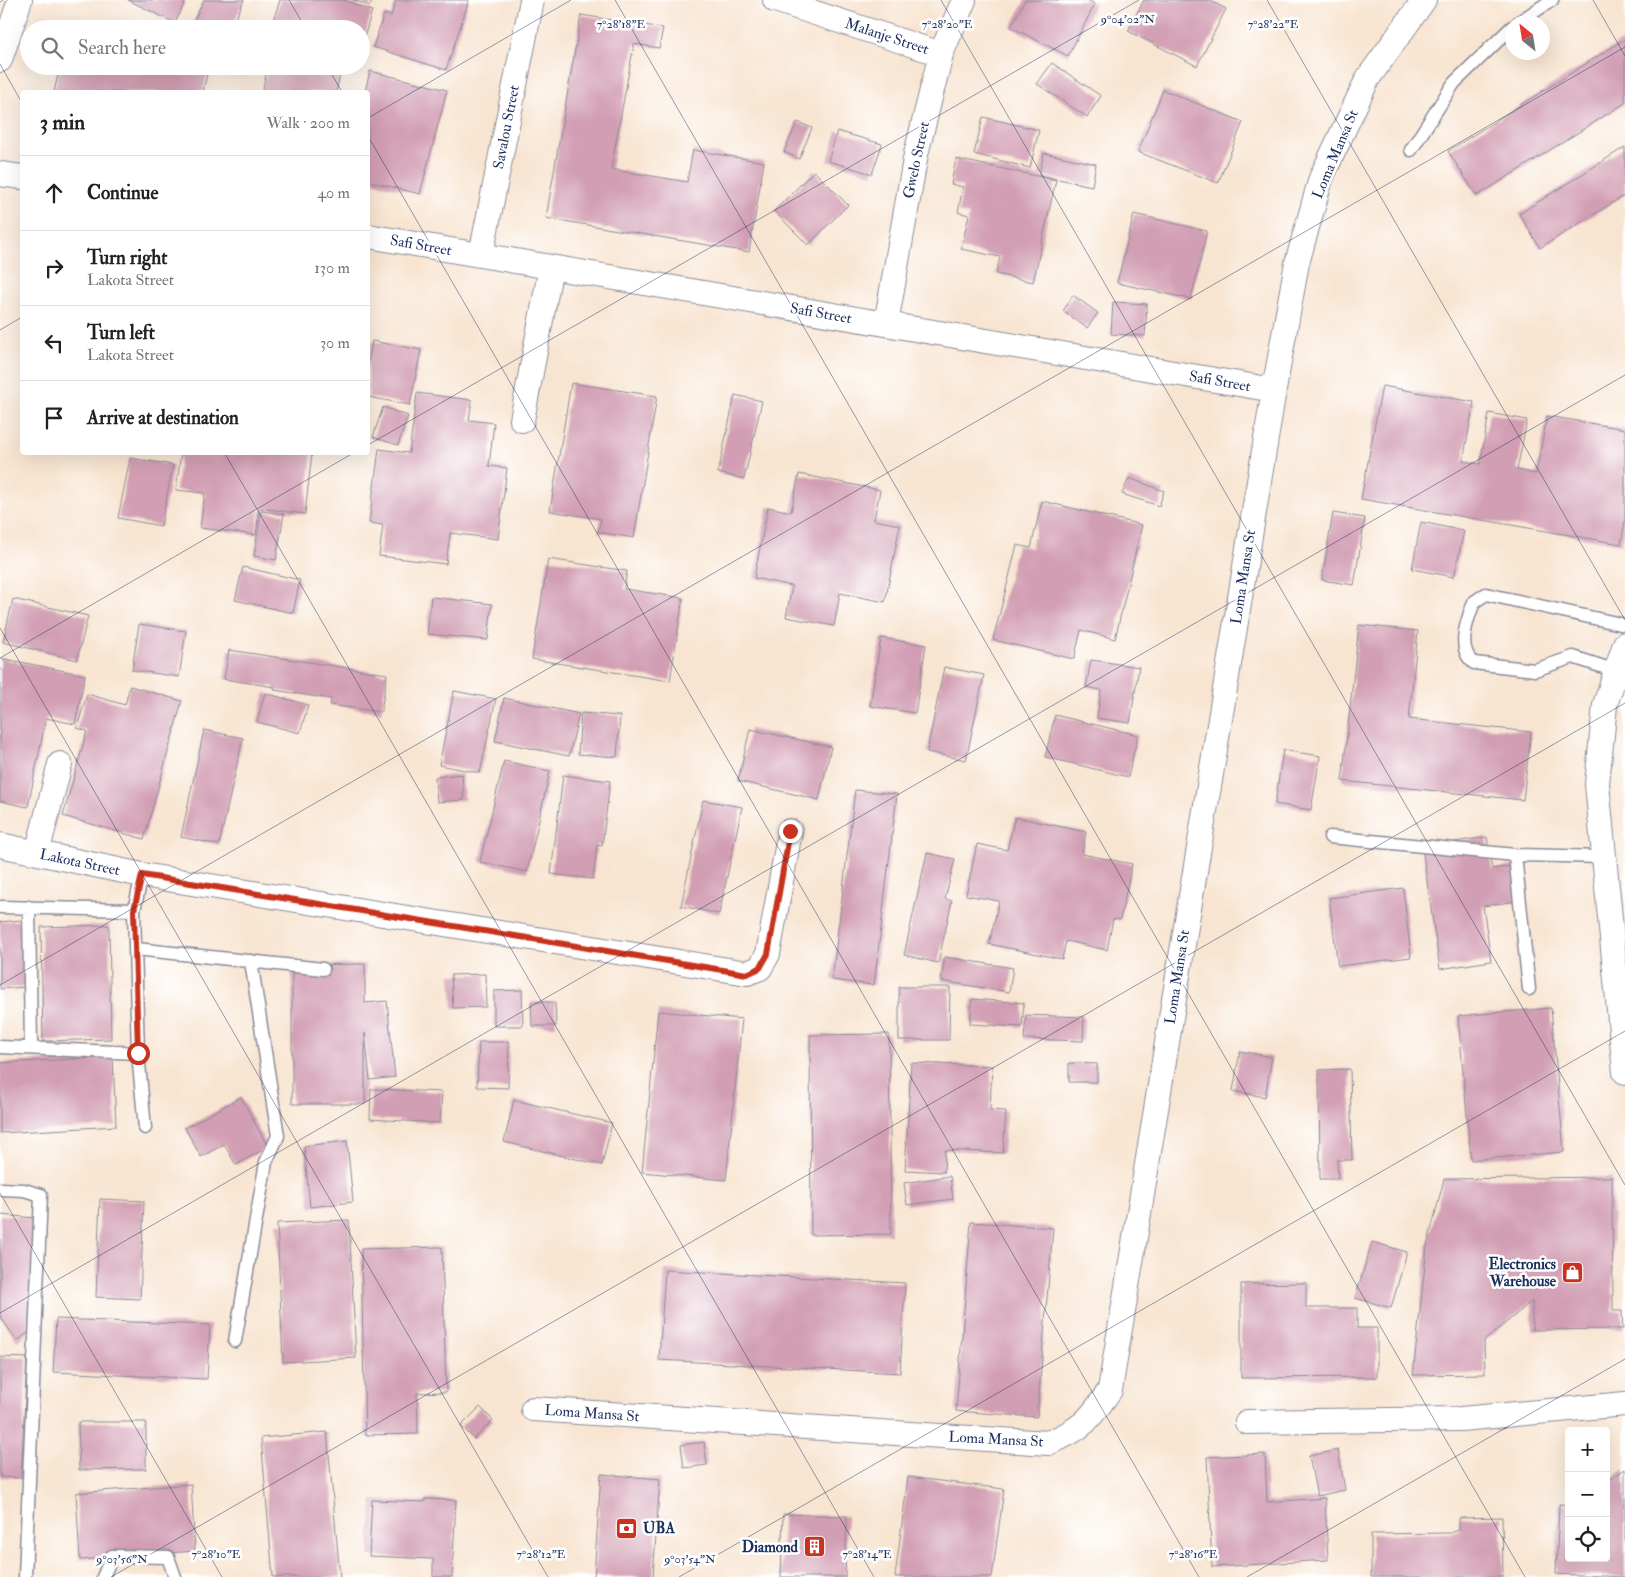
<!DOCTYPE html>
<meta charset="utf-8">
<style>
:root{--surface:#fff;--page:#f6f6f6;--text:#202124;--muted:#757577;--line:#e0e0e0}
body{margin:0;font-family:"IM FELL Double Pica",serif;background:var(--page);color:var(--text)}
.controls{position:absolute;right:15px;bottom:15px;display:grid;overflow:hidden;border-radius:5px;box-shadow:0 5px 20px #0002}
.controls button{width:45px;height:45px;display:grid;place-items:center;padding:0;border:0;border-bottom:1px solid var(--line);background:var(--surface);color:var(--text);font:25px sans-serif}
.compass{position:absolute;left:1505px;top:15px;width:45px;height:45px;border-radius:50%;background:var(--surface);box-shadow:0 5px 20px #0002;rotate:330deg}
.stop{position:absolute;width:15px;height:15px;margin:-11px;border:4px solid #c8321e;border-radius:50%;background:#fff}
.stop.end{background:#c8321e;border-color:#fff;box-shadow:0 1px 5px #0008}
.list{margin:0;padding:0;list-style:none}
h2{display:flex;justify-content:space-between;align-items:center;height:65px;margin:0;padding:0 20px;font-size:21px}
h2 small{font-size:16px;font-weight:400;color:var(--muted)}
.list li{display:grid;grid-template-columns:32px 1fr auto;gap:15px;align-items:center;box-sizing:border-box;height:75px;padding:0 20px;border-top:1px solid var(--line)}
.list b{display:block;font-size:19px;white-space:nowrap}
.list p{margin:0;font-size:16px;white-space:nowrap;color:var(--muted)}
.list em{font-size:16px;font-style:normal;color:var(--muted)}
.icon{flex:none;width:28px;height:28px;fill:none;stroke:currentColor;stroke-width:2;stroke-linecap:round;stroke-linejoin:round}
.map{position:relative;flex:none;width:1625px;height:1577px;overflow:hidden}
.search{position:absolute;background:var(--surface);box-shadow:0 5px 20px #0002;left:20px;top:20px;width:350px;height:55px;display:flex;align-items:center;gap:12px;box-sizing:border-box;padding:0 18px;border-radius:28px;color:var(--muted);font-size:19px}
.panel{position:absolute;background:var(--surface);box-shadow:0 5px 20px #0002;left:20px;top:90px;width:350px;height:365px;border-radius:5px}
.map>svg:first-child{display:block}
</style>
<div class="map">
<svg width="1625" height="1577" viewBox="0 0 1625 1577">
<rect width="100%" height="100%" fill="#fff"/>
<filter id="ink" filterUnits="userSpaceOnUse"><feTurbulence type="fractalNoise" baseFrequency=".02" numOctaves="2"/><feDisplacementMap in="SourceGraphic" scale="10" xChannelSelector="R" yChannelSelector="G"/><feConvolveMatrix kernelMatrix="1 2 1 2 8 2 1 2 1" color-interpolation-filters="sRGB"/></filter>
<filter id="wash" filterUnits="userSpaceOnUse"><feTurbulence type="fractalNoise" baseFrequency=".0096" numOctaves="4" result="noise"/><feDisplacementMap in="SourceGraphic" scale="20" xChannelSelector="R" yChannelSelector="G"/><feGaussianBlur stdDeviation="1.12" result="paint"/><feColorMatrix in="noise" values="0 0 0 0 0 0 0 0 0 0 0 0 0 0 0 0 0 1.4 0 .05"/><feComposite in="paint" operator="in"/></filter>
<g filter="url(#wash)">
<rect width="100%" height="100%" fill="#f8e5d1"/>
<g id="blocks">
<path fill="#d29eb3" d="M128,0H186L175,23Z
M204,0H244L231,29H207L193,22Z
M280,0H343L372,11L362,44L361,29H297L273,21Z
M353,0H372L370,6Z
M396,0H469L446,70L373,47L384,14L391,16Z
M1025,0H1087L1095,4L1068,56L1011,27Z
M1144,0H1209L1226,9L1197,66L1128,31Z
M581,15L663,28L659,48L634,44L611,169L687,182L693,150L764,162L749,252L546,218Z
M1625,39V103L1477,196L1448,151Z
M1052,63L1101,96L1087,117L1037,84Z
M60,66H193L208,69L203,92H54Z
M268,66H342L336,92H262Z
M370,71L447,90L420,194L368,181V92H365Z
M1163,90L1243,122L1218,183L1138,152Z
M983,117L1039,130L1030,168L974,154Z
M797,122L812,128L799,159L784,152Z
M837,131L882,144L872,174L828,161Z
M1625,147V195L1540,248L1519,214Z
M1044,153L1096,164L1092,186L1039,175Z
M956,159L1056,180L1033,282L996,274L1000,257L961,249L969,215L958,212L963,187L951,184Z
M814,171L848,205L808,245L774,211Z
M1134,214L1207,231L1191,299L1117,283Z
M1073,295L1098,313L1087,328L1063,311Z
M1113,302L1147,304L1145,336L1111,334Z
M372,341L421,350L410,405L368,397V363Z
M571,383L657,396L634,538L598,532L601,519L550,511Z
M1382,386L1474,402L1463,461L1480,464L1489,413L1527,420L1517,470L1536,474L1547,416L1625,429V521L1621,544L1361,499Z
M417,393L472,400L469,420L494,423L489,466L507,468L498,539L450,533L446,564L379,556L383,525L369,523L379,449L409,453Z
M735,395L762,401L744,479L718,473Z
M383,407L408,416L398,445L373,437Z
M181,452H312L305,514L259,508L256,535L200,528L205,493L176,490Z
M130,458L173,465L161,526L118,518Z
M799,474L880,490L874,520L900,525L885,602L840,593L834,626L786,617L792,586L754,578L768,507L791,512Z
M1129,478L1164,491L1159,506L1122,494Z
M1042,501L1142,525L1115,639L1081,630L1074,659L993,640L1017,545L1031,548Z
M261,511L284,514L276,560L254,556Z
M1333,513L1365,518L1354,585L1322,580Z
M1421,522L1464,531L1454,577L1412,569Z
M548,559L627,571L624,589L683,598L670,681L532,659Z
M243,567L300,580L293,613L235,600Z
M431,597L492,604L488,640L427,634Z
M13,599L88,616L77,660L3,642Z
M139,624L186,631L179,677L132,670Z
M1359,625L1418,631L1409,719L1531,732L1523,800L1342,781Z
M881,638L926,645L915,713L870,706Z
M229,650L387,674L381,712L330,705L331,699L274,690L275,687L224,679Z
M0,658L85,675L75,724L46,718L28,807L0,801Z
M1091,660L1139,667L1130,723L1097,718L1101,690L1086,687Z
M944,667L984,675L966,760L927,752Z
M130,686L182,701L144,839L63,816L87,731L77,728L87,694L125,705Z
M454,691L496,699L480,773L439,765Z
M265,693L308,705L300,733L257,722Z
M504,698L579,714L569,756L495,741Z
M581,713L620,716L617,757L578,754Z
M1055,715L1138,735L1128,777L1045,757Z
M750,729L831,747L819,800L738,781Z
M204,730L243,738L219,845L181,837Z
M1283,750L1320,756L1311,810L1275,804Z
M504,761L550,771L527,872L480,862Z
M462,774L464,800L437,802L435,777Z
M563,775L610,781L602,846L597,845L593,879L551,874Z
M855,790L897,794L874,985L832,980Z
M703,800L742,807L719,914L681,906Z
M1015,817L1086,832L1082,854L1132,864L1120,920L1113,919L1107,950L1066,941L1062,959L989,944L999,901L966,895L977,844L1007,850Z
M1487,837L1492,869L1519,865L1524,900L1483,906L1491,961L1440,969L1422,847Z
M927,853L955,859L945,899L952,901L938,963L904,955Z
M1403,888L1411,957L1338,966L1329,898Z
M22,920L27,987L0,989V922Z
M109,925L111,1039L43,1041L41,927Z
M945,957L1013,968L1009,992L941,981Z
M365,964V1003L387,1001L395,1077L370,1080L365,1033V1104H292V965Z
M485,974L486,1007L453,1008L451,975Z
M899,987H950L949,1040H899Z
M522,990L523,1026H494V991Z
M972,999L1024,1003L1022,1027L970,1024Z
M531,1002H555L556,1026H532Z
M1551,1008L1564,1152L1471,1160L1458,1016Z
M658,1011L742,1019L726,1180L642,1172Z
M1026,1015L1084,1017L1083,1041L1024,1039Z
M889,1034L891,1234L811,1235L810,1035Z
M479,1042H509L508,1088L477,1087Z
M1240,1051L1272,1057L1265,1097L1233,1091Z
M113,1057L116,1126L0,1133V1063Z
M911,1063L992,1066L990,1110L1006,1111L1003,1153L945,1150L944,1172L905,1170Z
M1069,1063L1097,1064V1082H1069Z
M1350,1069L1352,1160H1337L1338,1179H1320L1319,1070Z
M371,1089L442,1092L440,1123L370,1119Z
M241,1097L268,1147L236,1165L224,1144L201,1157L185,1128Z
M514,1100L612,1123L602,1165L504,1142Z
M347,1141L353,1202L310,1207L304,1146Z
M950,1176L953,1199L907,1205L904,1183Z
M1612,1177L1613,1311H1622L1623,1329L1532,1330V1301L1484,1341L1485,1374L1413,1375L1427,1246L1444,1179Z
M100,1199L144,1201L140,1299L96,1297Z
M0,1215L36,1218L29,1332L17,1341L0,1316Z
M349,1220L356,1358L283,1362L277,1223Z
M971,1222L1053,1228L1037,1417L956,1411Z
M1372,1242L1407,1252L1391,1308L1355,1298Z
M442,1247L446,1392L417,1393L418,1434L365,1435L361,1249Z
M665,1270L905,1283L900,1373L659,1360Z
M1306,1283V1308H1357V1328H1377V1377L1241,1378V1284Z
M56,1319L210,1325L207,1379L53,1372Z
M0,1357L27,1358L21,1478L0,1477Z
M480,1407L493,1420L474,1439L461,1426Z
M78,1422H146V1469L79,1470Z
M327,1432L340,1577H273L261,1438Z
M704,1442L707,1465L684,1468L681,1445Z
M1338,1450L1345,1490L1317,1496L1309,1456Z
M1265,1454L1267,1502L1325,1498L1328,1560L1212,1567L1207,1457Z
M1625,1469V1577L1556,1574L1559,1504L1569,1505V1558H1606V1482Z
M601,1474L660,1479L653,1577H594Z
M908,1477L1004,1489L992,1577H895Z
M191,1484L195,1551L80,1560L76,1493Z
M425,1499L456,1500L452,1577H433V1559L369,1556L372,1500L425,1502Z
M783,1514L847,1516L845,1577H781Z
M1502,1517L1503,1577H1371V1534L1450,1533L1459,1530V1518Z"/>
</g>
</g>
<g filter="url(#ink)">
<use href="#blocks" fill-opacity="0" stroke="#8a8a98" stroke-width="1"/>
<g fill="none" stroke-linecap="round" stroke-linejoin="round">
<defs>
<path id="lane" d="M1519,22L1552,0
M1411,150L1454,83L1512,27
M1616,671L1573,657L1535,670L1474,663C1456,649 1467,620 1474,602L1486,594L1625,625
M1330,837L1515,855L1605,857
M1515,855L1529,989
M0,907L134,910L142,875
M29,907L31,1047
M134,910L138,1053L145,1128
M136,949L323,969
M0,1047L138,1053
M0,1189L24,1190L41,1195L25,1577
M235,1341L266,1162L278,1136L251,961
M103,1577L112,1556L168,1557L175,1577"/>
<path id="street" d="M775,0L941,54
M0,60L20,0
M0,174L22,177
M368,236L1274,390
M481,255L532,0
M886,324L916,154L941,54L964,0
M522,420L551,267
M1625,644L1605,705L1597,784L1625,1072
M0,845L142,875L747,973L760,968L768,954L790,831
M37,853L60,764
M533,1409L1048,1443C1083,1429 1089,1420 1110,1390L1274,390L1297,263L1321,178L1368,78L1424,0
M1247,1422L1461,1419L1625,1404"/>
</defs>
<use href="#lane" stroke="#8a8a98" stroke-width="15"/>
<use href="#street" stroke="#8a8a98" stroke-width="26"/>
<use href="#lane" stroke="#fff" stroke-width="12"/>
<use href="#street" stroke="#fff" stroke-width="24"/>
</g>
</g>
<g fill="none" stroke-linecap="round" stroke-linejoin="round" filter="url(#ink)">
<path stroke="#c8321e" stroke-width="6" d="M138,1053L134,910L142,875L747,974L760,968L768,954L790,831"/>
</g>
<path fill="none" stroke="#1b2f5e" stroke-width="1" stroke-opacity="0.45" d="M289,0L306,29M615,0L1525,1577M941,0L1625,1185M1267,0L1625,620M1593,0L1625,56M0,2L3,0M0,64L22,103M327,66L342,92M368,118L571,0M368,136L1199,1577M0,330L22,317M368,445L1139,0M224,452L874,1577M0,628L548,1577M0,658L355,452M0,985L1625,47M0,1193L222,1577M0,1313L1625,375M111,1577L1625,703M679,1577L1625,1031M1247,1577L1625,1359"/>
<defs>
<symbol id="shop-square" viewBox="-11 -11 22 22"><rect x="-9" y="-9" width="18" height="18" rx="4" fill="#c8321e" stroke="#fff"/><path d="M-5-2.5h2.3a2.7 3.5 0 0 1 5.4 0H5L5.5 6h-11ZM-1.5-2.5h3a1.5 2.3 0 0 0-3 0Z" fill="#fff"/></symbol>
<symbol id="bank-square" viewBox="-11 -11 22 22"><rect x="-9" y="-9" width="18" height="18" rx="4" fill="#c8321e" stroke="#fff"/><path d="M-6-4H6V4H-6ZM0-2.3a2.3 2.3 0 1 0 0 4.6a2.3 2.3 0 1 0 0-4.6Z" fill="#fff"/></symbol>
<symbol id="building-square" viewBox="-11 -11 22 22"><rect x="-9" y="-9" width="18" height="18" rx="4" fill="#c8321e" stroke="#fff"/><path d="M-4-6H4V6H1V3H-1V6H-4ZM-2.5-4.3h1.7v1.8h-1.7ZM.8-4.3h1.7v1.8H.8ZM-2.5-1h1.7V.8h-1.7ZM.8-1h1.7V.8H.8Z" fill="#fff"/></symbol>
</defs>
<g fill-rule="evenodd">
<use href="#shop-square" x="1560" y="1260" width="25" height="25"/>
<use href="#bank-square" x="614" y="1516" width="25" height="25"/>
<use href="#building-square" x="802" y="1534" width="25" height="25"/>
</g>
<g text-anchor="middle" stroke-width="5" stroke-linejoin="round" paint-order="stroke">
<g font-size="15" fill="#1b2f5e" stroke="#fff">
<text transform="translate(887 36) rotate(18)" y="5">Malanje Street</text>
<text transform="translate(506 127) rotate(-79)" y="5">Savalou Street</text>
<text transform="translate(1335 154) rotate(-67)" y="5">Loma Mansa St</text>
<text transform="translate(916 160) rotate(-78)" y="5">Gwelo Street</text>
<text transform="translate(421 245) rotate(10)" y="5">Safi Street</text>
<text transform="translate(821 313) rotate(10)" y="5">Safi Street</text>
<text transform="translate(1220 381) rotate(10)" y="5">Safi Street</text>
<text transform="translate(1243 577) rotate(-81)" y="5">Loma Mansa St</text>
<text transform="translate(80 862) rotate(12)" y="5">Lakota Street</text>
<text transform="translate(1177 977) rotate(-81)" y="5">Loma Mansa St</text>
<text transform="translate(592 1413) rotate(4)" y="5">Loma Mansa St</text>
<text transform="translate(996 1439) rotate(3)" y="5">Loma Mansa St</text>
</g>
<g font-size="15" font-weight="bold" fill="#1b2f5e" stroke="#fff" text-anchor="end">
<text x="1556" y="1269">Electronics<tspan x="1556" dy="17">Warehouse</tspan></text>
<text x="643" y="1533" text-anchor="start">UBA</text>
<text x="798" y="1552">Diamond</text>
</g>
</g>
<g font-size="12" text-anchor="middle" fill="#1b2f5e" stroke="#fff" stroke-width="5" stroke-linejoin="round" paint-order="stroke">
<text x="1128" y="23">9°04'02"N</text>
<text x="621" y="28">7°28'18"E</text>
<text x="947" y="28">7°28'20"E</text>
<text x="1273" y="28">7°28'22"E</text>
<text x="216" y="1558">7°28'10"E</text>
<text x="541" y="1558">7°28'12"E</text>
<text x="867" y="1558">7°28'14"E</text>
<text x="1193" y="1558">7°28'16"E</text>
<text x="122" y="1563">9°03'56"N</text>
<text x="690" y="1563">9°03'54"N</text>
</g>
</svg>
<div class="controls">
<button>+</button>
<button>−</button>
<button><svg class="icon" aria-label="locate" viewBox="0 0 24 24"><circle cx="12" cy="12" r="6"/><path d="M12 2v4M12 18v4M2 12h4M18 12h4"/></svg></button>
</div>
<svg class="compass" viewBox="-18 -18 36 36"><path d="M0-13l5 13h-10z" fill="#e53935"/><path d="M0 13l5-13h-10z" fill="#757577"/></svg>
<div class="stop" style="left:138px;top:1053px"></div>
<div class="stop end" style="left:790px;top:831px"></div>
<div class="search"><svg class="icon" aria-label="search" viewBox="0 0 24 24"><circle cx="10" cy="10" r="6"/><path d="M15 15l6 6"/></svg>Search here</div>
<section class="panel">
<h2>3 min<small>Walk · 200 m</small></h2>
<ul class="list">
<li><svg class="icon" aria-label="ahead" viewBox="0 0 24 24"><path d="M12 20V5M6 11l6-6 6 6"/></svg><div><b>Continue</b></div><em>40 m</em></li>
<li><svg class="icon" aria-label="right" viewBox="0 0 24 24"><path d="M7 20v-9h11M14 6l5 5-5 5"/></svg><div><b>Turn right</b><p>Lakota Street</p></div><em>130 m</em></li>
<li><svg class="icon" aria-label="left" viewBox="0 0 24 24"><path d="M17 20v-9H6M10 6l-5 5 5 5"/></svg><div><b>Turn left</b><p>Lakota Street</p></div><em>30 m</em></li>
<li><svg class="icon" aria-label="arrive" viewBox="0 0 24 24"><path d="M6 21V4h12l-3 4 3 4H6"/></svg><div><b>Arrive at destination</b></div></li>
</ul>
</section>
</div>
